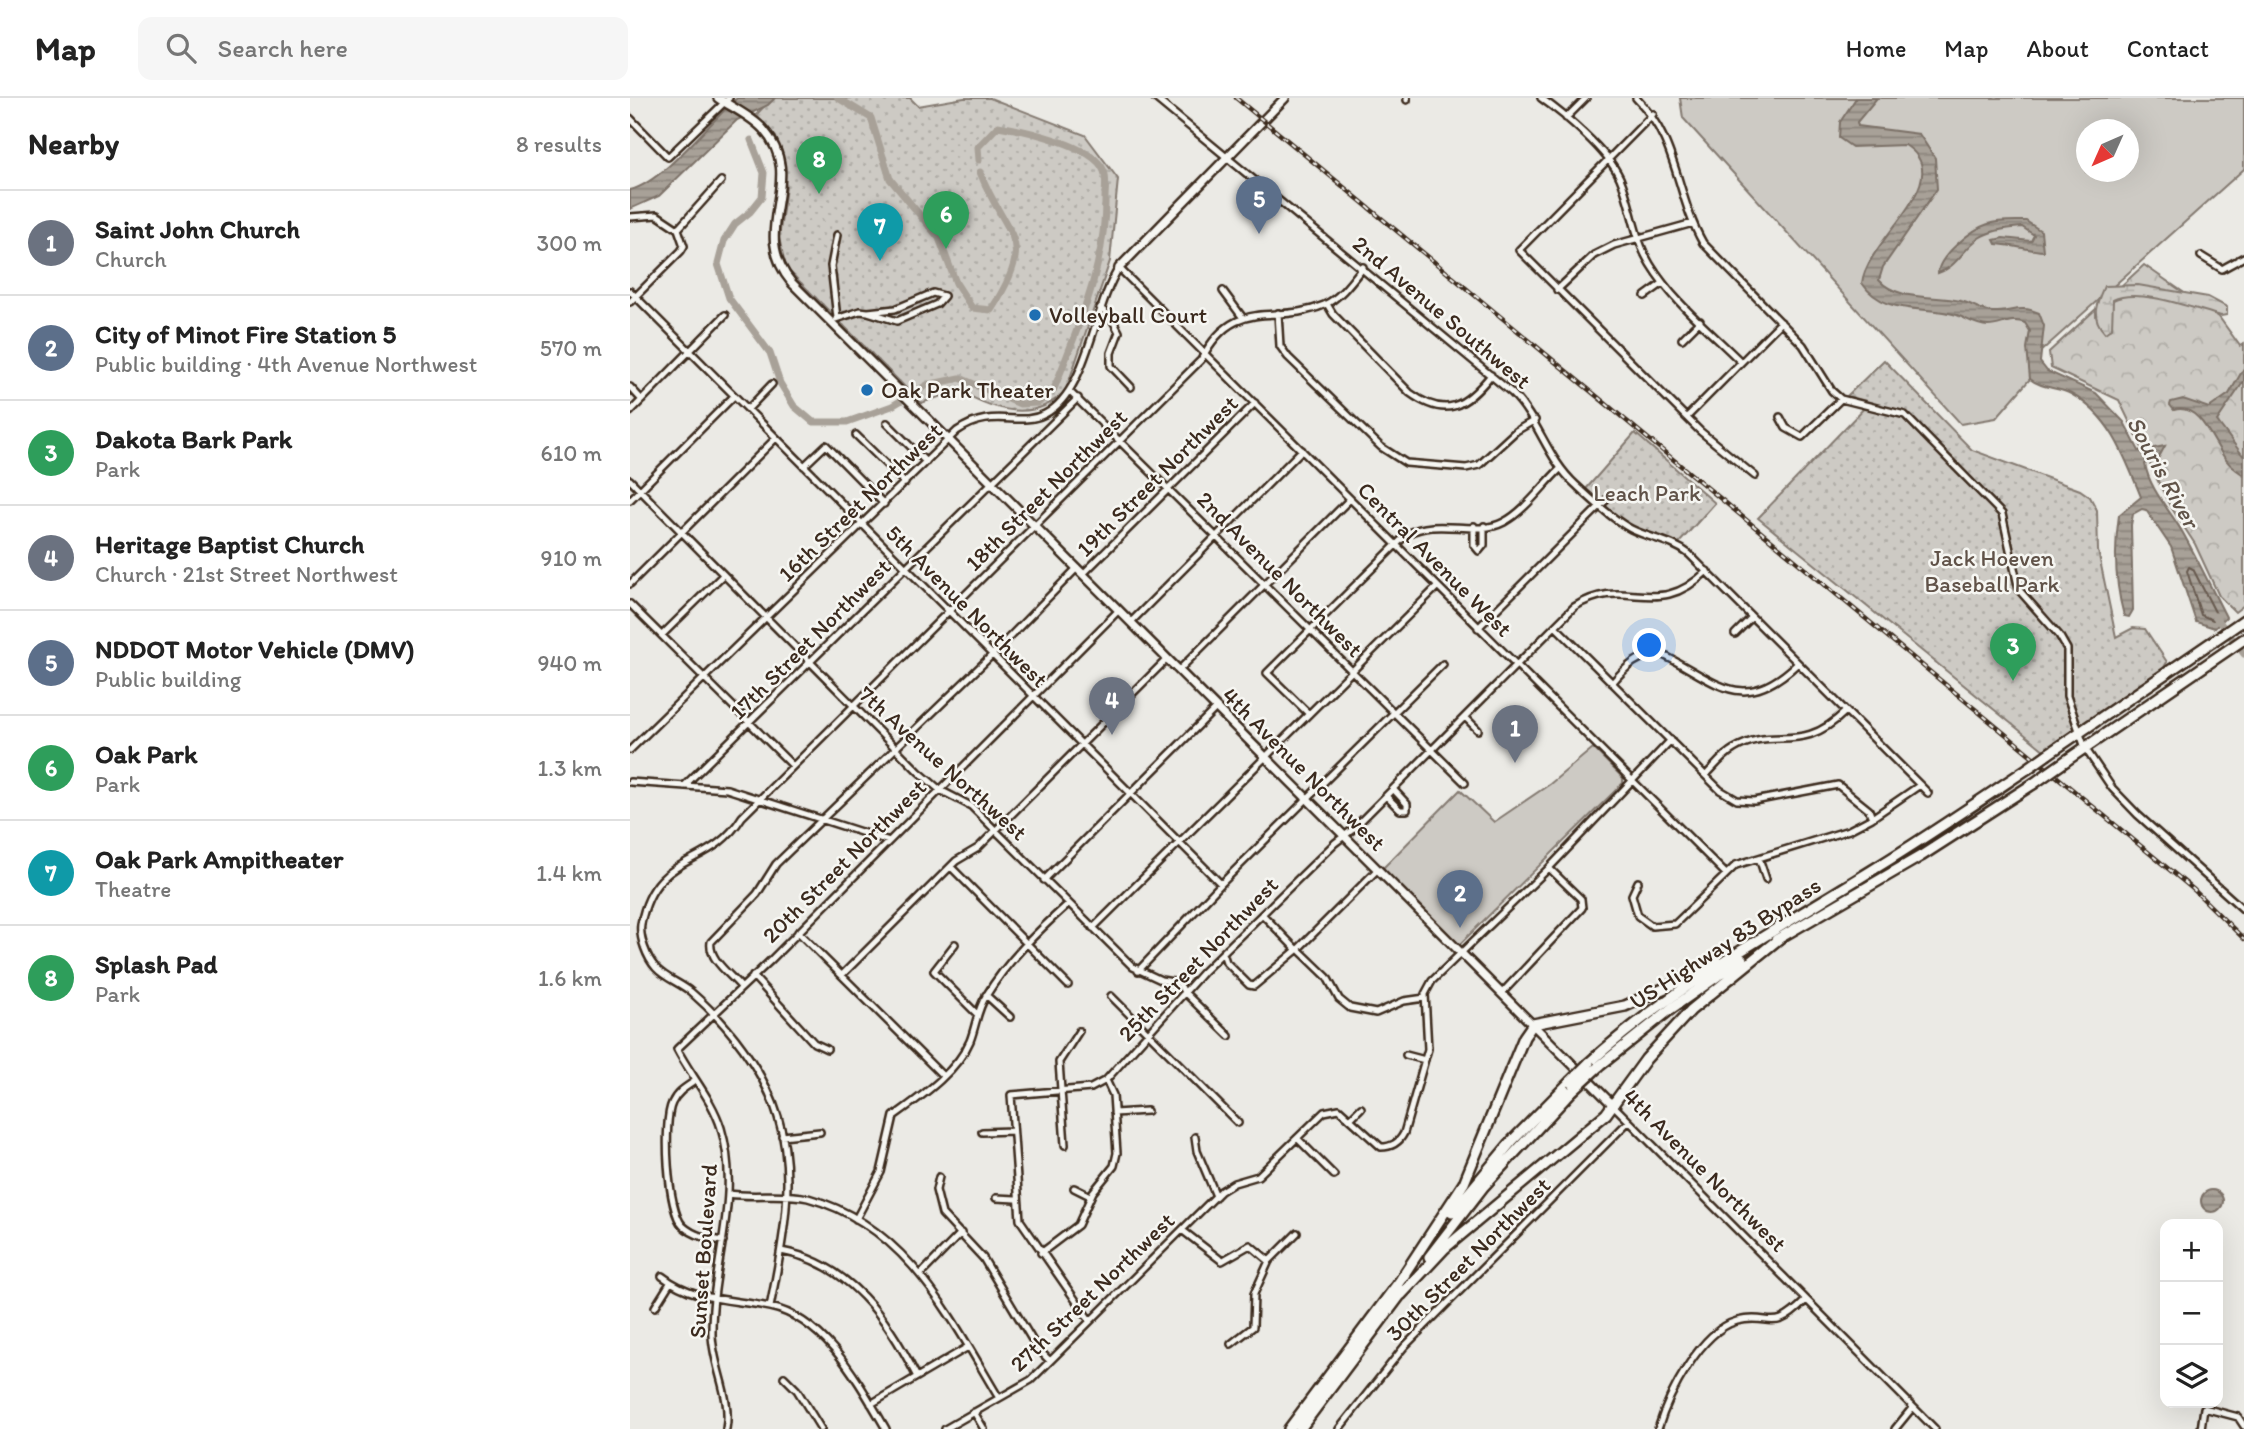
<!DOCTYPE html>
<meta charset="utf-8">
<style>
:root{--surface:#fff;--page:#f6f6f6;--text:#222;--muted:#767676;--line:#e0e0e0;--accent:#1f6fb2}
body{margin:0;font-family:Itim,sans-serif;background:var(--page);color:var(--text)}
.controls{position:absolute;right:21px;bottom:21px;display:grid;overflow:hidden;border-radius:14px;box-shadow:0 7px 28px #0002}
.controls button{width:63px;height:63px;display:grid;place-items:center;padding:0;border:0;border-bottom:2px solid var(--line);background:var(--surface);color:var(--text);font:35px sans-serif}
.compass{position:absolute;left:1446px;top:21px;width:63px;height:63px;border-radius:50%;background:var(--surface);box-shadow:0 7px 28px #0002;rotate:225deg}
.you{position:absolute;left:1020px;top:548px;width:24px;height:24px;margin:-18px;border:5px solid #fff;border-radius:50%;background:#1a73e8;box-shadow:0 0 0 10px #1a73e833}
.badge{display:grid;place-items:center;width:46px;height:46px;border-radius:50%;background:var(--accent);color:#fff;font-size:23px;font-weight:700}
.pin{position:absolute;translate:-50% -58px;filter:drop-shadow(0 2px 4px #0008)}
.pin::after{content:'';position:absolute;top:37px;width:24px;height:21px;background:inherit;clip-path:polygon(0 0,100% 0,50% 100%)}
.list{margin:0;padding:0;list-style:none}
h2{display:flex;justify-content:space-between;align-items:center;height:91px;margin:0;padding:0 28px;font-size:30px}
h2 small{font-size:23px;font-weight:400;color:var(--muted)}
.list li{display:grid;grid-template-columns:46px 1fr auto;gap:21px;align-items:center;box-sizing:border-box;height:105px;padding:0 28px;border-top:2px solid var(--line)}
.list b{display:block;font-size:26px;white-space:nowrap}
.list p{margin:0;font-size:23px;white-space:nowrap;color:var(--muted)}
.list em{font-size:23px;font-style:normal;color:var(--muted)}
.icon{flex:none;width:38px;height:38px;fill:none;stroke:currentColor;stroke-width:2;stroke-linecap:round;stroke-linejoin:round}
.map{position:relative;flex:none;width:1614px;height:1331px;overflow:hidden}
header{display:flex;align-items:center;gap:42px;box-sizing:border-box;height:98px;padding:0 35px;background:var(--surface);border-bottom:2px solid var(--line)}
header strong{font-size:33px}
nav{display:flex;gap:38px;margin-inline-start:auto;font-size:24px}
.search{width:490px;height:63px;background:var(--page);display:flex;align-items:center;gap:18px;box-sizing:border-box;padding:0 24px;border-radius:14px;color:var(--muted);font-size:26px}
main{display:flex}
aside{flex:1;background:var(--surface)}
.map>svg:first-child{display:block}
</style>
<header>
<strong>Map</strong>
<div class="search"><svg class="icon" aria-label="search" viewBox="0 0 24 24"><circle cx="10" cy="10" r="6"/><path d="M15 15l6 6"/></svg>Search here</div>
<nav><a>Home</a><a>Map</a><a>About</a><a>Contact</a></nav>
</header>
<main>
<aside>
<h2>Nearby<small>8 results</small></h2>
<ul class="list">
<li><span class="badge" style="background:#6b7280">1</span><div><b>Saint John Church</b><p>Church</p></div><em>300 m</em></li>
<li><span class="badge" style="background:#5c6f8a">2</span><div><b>City of Minot Fire Station 5</b><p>Public building · 4th Avenue Northwest</p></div><em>570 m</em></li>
<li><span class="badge" style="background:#2e9e5b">3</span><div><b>Dakota Bark Park</b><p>Park</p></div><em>610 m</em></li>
<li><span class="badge" style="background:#6b7280">4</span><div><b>Heritage Baptist Church</b><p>Church · 21st Street Northwest</p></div><em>910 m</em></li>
<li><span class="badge" style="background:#5c6f8a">5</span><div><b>NDDOT Motor Vehicle (DMV)</b><p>Public building</p></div><em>940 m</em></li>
<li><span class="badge" style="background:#2e9e5b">6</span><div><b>Oak Park</b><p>Park</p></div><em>1.3 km</em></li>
<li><span class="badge" style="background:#0f9aa8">7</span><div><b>Oak Park Ampitheater</b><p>Theatre</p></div><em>1.4 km</em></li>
<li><span class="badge" style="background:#2e9e5b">8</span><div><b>Splash Pad</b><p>Park</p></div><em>1.6 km</em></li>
</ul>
</aside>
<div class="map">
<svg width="1614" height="1331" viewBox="0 0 1614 1331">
<defs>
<pattern id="forest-crowns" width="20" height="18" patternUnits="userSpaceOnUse" patternTransform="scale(1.75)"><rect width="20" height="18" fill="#cdcac4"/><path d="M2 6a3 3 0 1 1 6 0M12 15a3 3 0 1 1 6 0" fill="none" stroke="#b1aea8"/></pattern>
<pattern id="wetland-marsh" width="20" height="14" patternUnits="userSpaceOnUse" patternTransform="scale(1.75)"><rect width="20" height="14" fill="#cdcac4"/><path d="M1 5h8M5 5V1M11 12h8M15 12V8" fill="none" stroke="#b1aea8"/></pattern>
<pattern id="park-dots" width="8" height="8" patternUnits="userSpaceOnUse" patternTransform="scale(1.75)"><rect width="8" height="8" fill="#cdcac4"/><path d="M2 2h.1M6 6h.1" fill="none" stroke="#b1aea8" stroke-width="1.8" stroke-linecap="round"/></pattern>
<pattern id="water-rules" width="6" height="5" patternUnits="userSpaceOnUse" patternTransform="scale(1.75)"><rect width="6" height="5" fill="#a8a198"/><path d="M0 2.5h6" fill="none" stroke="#8a837b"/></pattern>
</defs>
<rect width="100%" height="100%" fill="#ebeae5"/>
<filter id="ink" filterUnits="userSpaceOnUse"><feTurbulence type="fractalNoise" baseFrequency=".0143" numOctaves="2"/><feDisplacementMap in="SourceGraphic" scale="14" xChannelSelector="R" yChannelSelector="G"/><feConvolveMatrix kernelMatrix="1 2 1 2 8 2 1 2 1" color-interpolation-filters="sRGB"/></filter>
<g filter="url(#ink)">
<path fill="#cdcac4" stroke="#847a71" stroke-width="2" fill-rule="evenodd" d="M1050,0H1614V71L1409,255L1400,281L1366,320L1331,326L1053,20ZM1456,32H1498V74H1456Z
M963,650L993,680V685L829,847L752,771L830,692L864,724L920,686Z"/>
<path fill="url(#forest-crowns)" stroke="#847a71" stroke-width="2" d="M1514,167L1589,219L1610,248L1614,246V507L1605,514L1589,498L1565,446L1539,406L1489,302L1421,270L1419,254Z"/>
<path fill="url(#wetland-marsh)" stroke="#847a71" stroke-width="2" d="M1508,187L1578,199L1597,209V217L1591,218C1564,211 1508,189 1483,202L1482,230L1475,235C1460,219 1466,206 1474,188Z"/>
<path fill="url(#park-dots)" stroke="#847a71" stroke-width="2" d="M142,0H280L288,8L334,0H360L455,37L488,81L480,163L436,292C405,326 364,313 329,292L291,305L156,170L149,140L156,89L146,39L126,17Z
M1254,262L1342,352L1450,392L1460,399L1467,412L1468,453L1486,539L1503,530L1515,531L1537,564L1532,573L1415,653L1128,420L1240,304L1217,298Z
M1005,335L1085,405L1049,445L1000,429L956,391Z"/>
<path fill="url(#water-rules)" stroke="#7c7167" stroke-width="2" d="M107,0H145L138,7L107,22L29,98L0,111V92C33,84 79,25 107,0Z
M1226,0H1247L1227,24L1228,28L1289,36L1305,60L1307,91L1253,169L1249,182C1267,203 1305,197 1331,203C1341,205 1351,213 1362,214C1380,215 1391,206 1409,215L1414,228L1410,264L1417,273L1466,295L1494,324L1509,353L1535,348L1529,359L1515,366C1520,393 1541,413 1554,437C1569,464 1582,492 1596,519L1585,530L1566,524L1541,449L1516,412L1512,411L1503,416L1501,427L1503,512L1499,519L1494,518C1485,485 1484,450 1489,417L1511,399C1495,359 1481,318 1441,296C1428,289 1412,291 1400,281L1397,250L1400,233L1395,225C1380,219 1372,228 1358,228C1347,228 1337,221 1327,217C1293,207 1254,218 1232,185C1237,141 1330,81 1275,47L1222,49L1209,40L1210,24Z
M1396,123L1411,133L1413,153C1398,152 1383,147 1366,146L1364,142L1373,140L1401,143L1404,137L1392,129C1378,130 1361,132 1349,140C1333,151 1327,169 1308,175C1309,158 1342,131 1358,126C1368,122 1385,123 1396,123Z
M1614,270V283L1587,323L1614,359V377C1608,373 1601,369 1597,363C1584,348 1571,304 1544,312L1540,307L1541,304L1553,301L1579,310L1599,296Z
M1571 1103a11 11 0 1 1 22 0a11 11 0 1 1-22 0Z"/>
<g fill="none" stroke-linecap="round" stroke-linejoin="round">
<path stroke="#675a4f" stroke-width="2" d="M1559,469L1563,471L1586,516L1583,522L1571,517L1557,473Z"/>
<path stroke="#a8a198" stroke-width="7" d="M208,0L241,20L260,81L309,140L326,185L342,210L361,212C409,138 376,142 350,74
M121,42L134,75L132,99L120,114L105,126L94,143L88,166L99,200L140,255L150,285L164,308L183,324H217L262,308L297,287L330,280L390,306L408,305L424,291C448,229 476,168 475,100C475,92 477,80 474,73C464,47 393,32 368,28L348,49L349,62
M1585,518L1614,556"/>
<defs>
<path id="minor" d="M525,0L882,295C909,322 917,361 946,387C961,401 982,421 1001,431C1021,441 1041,442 1059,456L1298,695
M911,0C935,17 978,53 990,80C1002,108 1004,140 1020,166C1043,204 1080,233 1111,264
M1006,0C1049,43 1045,96 1073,145L1173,247L1202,293L1211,301L1275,317L1372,416L1389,492L1429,537L1437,551V598L1455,650L1482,690L1508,717L1614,812
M777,2V0
M1023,16L889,152L1070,333L1125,378
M0,20L38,59L99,0
M936,20L956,0
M0,119L27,117L48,131
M1571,158L1592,171L1614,159
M927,192L964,157L984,147L1063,125
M0,193L591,786
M593,193L613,220
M303,195L314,198L307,206L267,223L238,214L265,211Z
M1015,198L1033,185
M0,204L51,153L54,148L48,131L91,83
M697,206L703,216L780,295C816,321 835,309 861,277
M470,210L481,219L489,234L481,255V268L501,289
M648,215L650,248L658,259L751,349L776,365L836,370L849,367L886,333L905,322
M207,220L201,168L207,137
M206,221L230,213L238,214
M1052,241L1070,223
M0,289L12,302
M439,293L835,685
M118,311L142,286
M0,314L95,217
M1057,319L1151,224
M1150,319L1156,330L1172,339L1211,301
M257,325L296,364
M226,337L275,385
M174,368L196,347L254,406
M0,382L289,674L310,692L341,708L503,869L531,882L549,885L554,894L599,938
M0,402L104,298
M844,428V447L849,453L854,447V428
M453,476L625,305
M0,486L146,340
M0,506L163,668
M501,524L672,352
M925,528L1090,692L1107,702L1124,703L1208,687L1239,712L1242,720
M848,530L976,402
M1105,536L1122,519
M32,537L93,477
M549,572L720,401
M982,585C996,569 1008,556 1031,556C1085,581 1111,620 1168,565
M679,616L637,575L777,436C808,419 846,439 874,424C895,413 913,387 930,371
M835,619L848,632
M0,652L327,333C364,308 387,330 415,316C458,294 463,209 489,170L1096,776
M1076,677C1085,668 1093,657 1104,651C1146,626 1169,659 1216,613
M0,684L97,691L259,743
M54,688L448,300
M756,698L770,712H777V706L763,691
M1129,760L1136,781
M321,769L438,887
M414,782L586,610
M1008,784L1002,797L1008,818L1022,828L1045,826L1106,767L1219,732L1242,720L1290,687
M633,817L665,850
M463,830L807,489
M168,834L312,977
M325,846L304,873L347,916
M668,851L697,879L709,901L720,910L746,915L774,903L795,900
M593,855L596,864L619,887L624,888L668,851L747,772
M508,873L591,786L813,566
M212,877L326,763L348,750L537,561
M123,878L184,945L197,951
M110,888C100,876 78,861 81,844L127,796L146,766L361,558L447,470
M872,895L952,810L951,801L919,770
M356,897L380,919
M481,898L608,1025
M776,957L795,962
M65,983C56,989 47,994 42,1005C33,1023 37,1113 53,1128C64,1138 79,1141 93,1143
M984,1008L1305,1331
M484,1015L517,1013
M720,1021L731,1010
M352,1034L382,1033
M152,1038L190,1034
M565,1039L567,1053L586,1098
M668,1041L704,1077
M435,1047L429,964L449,933
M309,1079L306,1092L312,1116L353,1160L407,1250L420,1263
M444,1090L460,1098
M98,1096C125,1100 152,1094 178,1100C277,1127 321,1220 369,1300
M366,1100L386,1101
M226,1121L251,1074L264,1018C290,999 327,974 340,943C346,928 347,912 356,898C377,863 408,833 438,806
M552,1132L592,1163L620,1147L639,1163L667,1135
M151,1153C219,1165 258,1221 287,1279
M411,1155L448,1127L463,1094L484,1068L487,1055L483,997L476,982
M291,1176L331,1135
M32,1178C64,1203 101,1201 140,1209C196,1221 229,1285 256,1331
M25,1209L40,1185
M140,1209C152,1149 167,1080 148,1019C134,972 98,926 61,894C50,885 35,880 26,870C17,860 9,840 11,826C25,752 79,773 112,719L571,262C605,196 644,228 694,207C710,200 722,183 733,169
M460,1223L390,1122L381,997L461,990L476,982L573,874L705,745L722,732L944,509C998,475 1025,524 1077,473
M601,1246L623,1229L624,1196L639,1163
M154,1279L167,1292L191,1331
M241,1306L338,1249
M344,1314L354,1331
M96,1331C102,1300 83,1269 82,1237C81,1167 112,1099 91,1030C82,1001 61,978 47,951L141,862L489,512
M315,1331L401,1282L591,1093L604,1085L628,1078L694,1014L709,1011L751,1049C762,1049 769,1045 774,1035L798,951L795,896L802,883L919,770L1041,642
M709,1331L774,1249L999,1023
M1028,1331C1038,1298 1070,1233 1107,1223C1142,1214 1141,1238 1176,1202
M1265,1331L1283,1309
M1571,1331L1574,1310L1608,1319L1614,1328"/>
<path id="major" d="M88,0C103,10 121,18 133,31C179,83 116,130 162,185L984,1008
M489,170L655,0"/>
<path id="highway" d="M1418,656L1614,522
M1437,662L1614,541
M1146,842L1291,758L1403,686
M959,965C1044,888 1144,833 1241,773C1294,741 1345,706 1397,671
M968,969L1042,910L1112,861
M822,1115L882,1043L940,984
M799,1159L853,1089L942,993
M771,1181L834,1085L894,939L903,926L995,908L1042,887L1086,862
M771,1197L815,1150L976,1016L1016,961L1061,912L1151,839
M659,1331L775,1176
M670,1331L774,1192"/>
</defs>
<use href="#minor" stroke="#3b2a1e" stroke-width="10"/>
<use href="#major" stroke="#3b2a1e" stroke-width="12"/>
<use href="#highway" stroke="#3b2a1e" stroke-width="14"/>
<use href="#minor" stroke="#f6f6f2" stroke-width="5"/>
<use href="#major" stroke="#f6f6f2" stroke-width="7"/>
<use href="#highway" stroke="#f6f6f2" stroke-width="9"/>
<defs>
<path id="rail" d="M606,0L1564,792L1614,841"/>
</defs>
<use href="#rail" stroke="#3b2a1e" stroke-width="4.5"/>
<use href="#rail" stroke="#f6f6f2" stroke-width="2" stroke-dasharray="5" stroke-linecap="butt"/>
<defs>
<path id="highway-bridge" d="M1397,671L1418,656
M1403,686L1437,662
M940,984L959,965
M942,993L968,969"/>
</defs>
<use href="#highway-bridge" stroke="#3b2a1e" stroke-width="14" stroke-linecap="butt"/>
<use href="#highway-bridge" stroke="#f6f6f2" stroke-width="9"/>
</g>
</g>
<g fill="#1f6fb2" stroke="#f6f6f2" stroke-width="2.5">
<circle cx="405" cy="217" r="7"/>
<circle cx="237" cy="292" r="7"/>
</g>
<g text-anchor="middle" stroke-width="5" stroke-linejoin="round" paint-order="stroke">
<g font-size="23" fill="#3b2a1e" stroke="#f6f6f2">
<text transform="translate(812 214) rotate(40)" y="8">2nd Avenue Southwest</text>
<text transform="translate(527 378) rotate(-45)" y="8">19th Street Northwest</text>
<text transform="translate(416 392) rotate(-45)" y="8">18th Street Northwest</text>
<text transform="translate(230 404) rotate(-44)" y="8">16th Street Northwest</text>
<text transform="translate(805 461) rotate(45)" y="8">Central Avenue West</text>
<text transform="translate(650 476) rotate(45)" y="8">2nd Avenue Northwest</text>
<text transform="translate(337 508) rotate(45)" y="8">5th Avenue Northwest</text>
<text transform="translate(180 541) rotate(-45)" y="8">17th Street Northwest</text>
<text transform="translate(313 665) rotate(42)" y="8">7th Avenue Northwest</text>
<text transform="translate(674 671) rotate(45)" y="8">4th Avenue Northwest</text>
<text transform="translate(214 763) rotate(-45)" y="8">20th Street Northwest</text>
<text transform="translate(1095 845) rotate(-33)" y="8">US Highway 83 Bypass</text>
<text transform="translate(568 861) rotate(-46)" y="8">25th Street Northwest</text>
<text transform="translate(1075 1072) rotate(45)" y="8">4th Avenue Northwest</text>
<text transform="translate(73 1153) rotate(-86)" y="8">Sunset Boulevard</text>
<text transform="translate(838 1161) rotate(-45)" y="8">30th Street Northwest</text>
<text transform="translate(462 1194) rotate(-44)" y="8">27th Street Northwest</text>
</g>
<g font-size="23" fill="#3b2a1e" stroke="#f6f6f2" text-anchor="start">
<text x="419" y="225">Volleyball Court</text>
<text x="251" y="300">Oak Park Theater</text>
</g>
<g font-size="23" fill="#605248" stroke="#f6f6f2">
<text x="1017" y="403">Leach Park</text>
<text x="1362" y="468">Jack Hoeven<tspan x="1362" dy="26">Baseball Park</tspan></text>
</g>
<g font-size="24" font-style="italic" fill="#615449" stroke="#f6f6f2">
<text transform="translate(1533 374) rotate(61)" y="8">Souris River</text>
</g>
</g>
</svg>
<div class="controls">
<button>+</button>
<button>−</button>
<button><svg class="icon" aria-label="layers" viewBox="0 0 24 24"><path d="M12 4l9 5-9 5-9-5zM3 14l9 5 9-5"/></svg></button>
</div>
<svg class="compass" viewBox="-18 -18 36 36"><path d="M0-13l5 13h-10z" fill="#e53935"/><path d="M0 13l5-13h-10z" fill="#767676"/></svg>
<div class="you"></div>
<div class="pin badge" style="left:885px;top:665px;background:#6b7280">1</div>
<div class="pin badge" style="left:830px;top:830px;background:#5c6f8a">2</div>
<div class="pin badge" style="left:1383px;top:583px;background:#2e9e5b">3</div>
<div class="pin badge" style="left:482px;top:637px;background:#6b7280">4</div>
<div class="pin badge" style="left:629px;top:136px;background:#5c6f8a">5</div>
<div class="pin badge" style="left:316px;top:151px;background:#2e9e5b">6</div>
<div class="pin badge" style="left:250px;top:163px;background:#0f9aa8">7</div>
<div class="pin badge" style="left:189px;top:96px;background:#2e9e5b">8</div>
</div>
</main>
